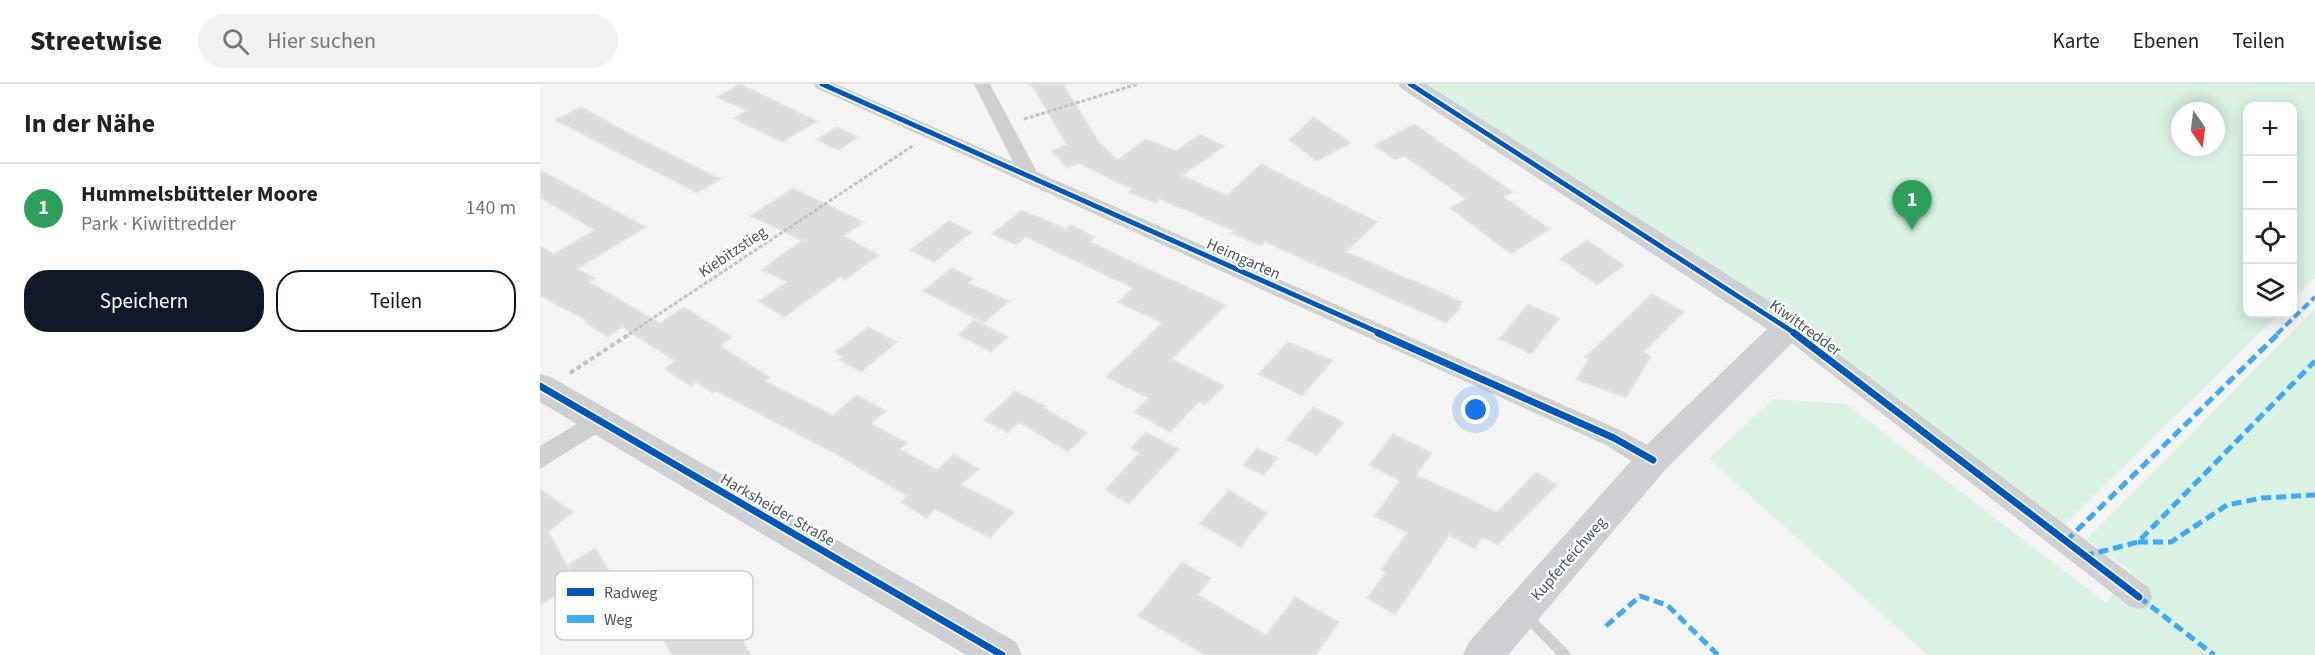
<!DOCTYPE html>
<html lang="de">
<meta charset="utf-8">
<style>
:root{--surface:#fff;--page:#f2f2f2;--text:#222;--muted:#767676;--line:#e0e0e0;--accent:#111827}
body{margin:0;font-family:"Source Sans 3",sans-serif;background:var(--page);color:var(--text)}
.controls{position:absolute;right:18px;top:18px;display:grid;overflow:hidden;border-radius:12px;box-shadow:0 3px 15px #0003}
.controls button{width:54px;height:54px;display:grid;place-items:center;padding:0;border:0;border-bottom:2px solid var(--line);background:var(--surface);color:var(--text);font:30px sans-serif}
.compass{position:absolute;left:1631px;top:18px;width:54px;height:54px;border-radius:50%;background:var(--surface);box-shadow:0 3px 15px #0003;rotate:166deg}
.you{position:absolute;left:936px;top:326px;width:21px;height:21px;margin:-15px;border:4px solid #fff;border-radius:50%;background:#1a73e8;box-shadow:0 0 0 9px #1a73e833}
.badge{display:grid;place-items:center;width:39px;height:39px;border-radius:50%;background:var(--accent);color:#fff;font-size:20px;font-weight:700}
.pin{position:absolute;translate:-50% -50px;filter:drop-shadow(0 2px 3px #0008)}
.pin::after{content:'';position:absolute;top:32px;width:21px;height:18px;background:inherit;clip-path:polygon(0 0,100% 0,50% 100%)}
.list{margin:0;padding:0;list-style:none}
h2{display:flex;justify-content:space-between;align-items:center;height:78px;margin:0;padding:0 24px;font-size:26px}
h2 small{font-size:20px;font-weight:400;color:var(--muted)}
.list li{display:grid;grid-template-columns:39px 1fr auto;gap:18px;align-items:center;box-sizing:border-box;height:90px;padding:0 24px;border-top:2px solid var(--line)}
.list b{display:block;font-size:22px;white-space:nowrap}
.list p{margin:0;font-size:20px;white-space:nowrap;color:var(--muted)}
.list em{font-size:20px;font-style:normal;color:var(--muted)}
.actions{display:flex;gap:12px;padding:18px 24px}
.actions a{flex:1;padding:14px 0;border:2px solid var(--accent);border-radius:24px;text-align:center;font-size:21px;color:var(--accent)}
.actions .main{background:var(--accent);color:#fff}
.icon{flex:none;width:33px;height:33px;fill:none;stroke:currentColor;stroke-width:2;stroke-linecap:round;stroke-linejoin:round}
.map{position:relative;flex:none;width:1775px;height:571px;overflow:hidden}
header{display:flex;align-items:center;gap:36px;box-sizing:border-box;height:84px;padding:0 30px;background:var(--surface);border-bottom:2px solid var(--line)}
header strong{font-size:28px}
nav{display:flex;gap:33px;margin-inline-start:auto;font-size:21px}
.search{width:420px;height:54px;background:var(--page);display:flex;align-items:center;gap:15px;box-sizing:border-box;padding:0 21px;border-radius:33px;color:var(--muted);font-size:22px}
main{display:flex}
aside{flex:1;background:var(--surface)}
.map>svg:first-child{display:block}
</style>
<header>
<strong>Streetwise</strong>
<div class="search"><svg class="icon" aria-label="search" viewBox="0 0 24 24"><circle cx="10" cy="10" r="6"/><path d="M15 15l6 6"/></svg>Hier suchen</div>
<nav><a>Karte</a><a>Ebenen</a><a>Teilen</a></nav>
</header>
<main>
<aside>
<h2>In der Nähe<small></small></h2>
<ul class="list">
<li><span class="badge" style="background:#2e9e5b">1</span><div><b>Hummelsbütteler Moore</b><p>Park · Kiwittredder</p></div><em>140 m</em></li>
</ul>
<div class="actions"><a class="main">Speichern</a><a>Teilen</a></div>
</aside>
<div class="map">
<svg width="1775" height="571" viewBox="0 0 1775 571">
<rect width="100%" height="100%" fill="#f4f4f4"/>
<path fill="#d9f2e3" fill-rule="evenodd" d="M885,0H1775V194L1753,216L1752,22H1708V230H1739L1524,441ZM1640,27H1676V63H1640Z
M1775,225V571H1388L1169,375L1233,315L1306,320L1566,519L1592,488L1547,455Z"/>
<path fill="#ddddde" stroke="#e5e6e7" stroke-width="1.5" d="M200,0L245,22L277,37L242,58L193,34L207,27L177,13Z
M491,0H523L559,58L577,76L606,55L636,67L660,50L684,62L642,92L687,111L721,80L837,138L806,168L923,218L919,223L921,224L906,239L725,158L721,162L691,149L694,147L620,115L615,119L588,108L592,105L538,79L527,84L512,67L527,61Z
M41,23L85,47L181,95L157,109L15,36Z
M774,33L811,59L777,77L749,56Z
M874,40L973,108L964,113L1010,145L971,170L910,124L926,115L864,72L855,76L834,61Z
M296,43L319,53L298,66L276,56Z
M0,86L106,143L37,185L55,194L49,198L120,239L144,223L192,253L180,262L230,293L225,297L293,331L317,311L346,327L331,340L367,359L360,365L397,386L414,370L439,385L421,401L474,428L450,454L395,425L386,434L361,418L367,412L296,370L176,307L173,309L156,298L151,302L124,285L135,277L82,243L68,253L45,239L48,237L0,212V162L14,170L55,146L0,114Z
M253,104L324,138L304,152L339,171L305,196L300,193L244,233L218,217L247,198L221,186L262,156L210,132Z
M482,126L525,145L531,141L555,153L550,158L686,221L632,275L684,302L665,321L659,318L630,348L594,328L608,314L566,293L622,239L578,218L593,204L486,153L476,161L452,150Z
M409,137L432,148L394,178L370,166Z
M1047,156L1084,181L1057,201L1020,175Z
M412,184L433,195L428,199L469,217L444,239L383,207Z
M1112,210L1144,228L1104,268L1111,273L1086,314L1036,295L1049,274L1045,273Z
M988,220L1020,234L991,270L959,255Z
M434,236L468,253L451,268L418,251Z
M328,243L357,258L321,288L299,276L303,273L295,268Z
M748,258L793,276L762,312L718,290Z
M475,307L506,322L504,324L547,349L528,368L479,338L468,349L444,336Z
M773,323L804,338L777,371L746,356Z
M606,348L639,365L589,420L565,406L599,369L591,364Z
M853,350L892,369L876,391L957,428L996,388L1017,401L958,461L942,453L935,465L909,451L855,531L827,514L846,488L841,486L867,449L834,432L860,397L829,381Z
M717,364L738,374L724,391L703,381Z
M0,405L33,428L8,448L37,498L0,521Z
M689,406L727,429L701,463L659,440Z
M55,464L84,510L122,487L150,539L180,520L211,571H132L110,529L67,555L29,480Z
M642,478L671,494L658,511L726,551L755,513L799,538L776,571H665L598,532Z"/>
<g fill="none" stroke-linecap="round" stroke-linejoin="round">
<path stroke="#bcc7c4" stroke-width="3" stroke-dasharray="4 2" stroke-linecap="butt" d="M484,35L598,0
M89,250L374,61"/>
<path stroke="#bcc7c4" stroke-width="4" stroke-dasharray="5 3" stroke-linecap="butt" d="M30,289L91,249"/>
<path stroke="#ced0d2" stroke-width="11" d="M985,531L1025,571"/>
<path fill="#ced0d2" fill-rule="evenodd" d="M274,0H296L473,78L434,0H450L497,88L1082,347L1122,369L1125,376L1122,383C1103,389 1081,370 1066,361L276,4Z
M1248,236L1256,238L1609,504L1612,513L1609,522L1599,525L1589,522L1240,250L1237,244L1240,238Z
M59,327L67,329L71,336L67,343L0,385V362Z"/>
<path fill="#ced0d4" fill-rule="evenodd" d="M858,0H886L1259,236L1263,244L1259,252L1125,386L968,571H923L929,558L1101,366L1227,245L862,5Z
M0,290L11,293L476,558L482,571H426L0,318Z"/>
<path stroke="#3fa9f5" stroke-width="4" stroke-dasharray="8 4" stroke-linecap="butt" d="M1737,250L1775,213"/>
<path stroke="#3fa9f5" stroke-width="5" stroke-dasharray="10 5" stroke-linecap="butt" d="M1526,457L1739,249
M1598,458H1631L1687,421L1722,414L1775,411
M1544,472L1598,458L1775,277
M1599,513L1674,571
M1066,542L1100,512L1127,521L1178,571"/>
<defs>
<path id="cycleway-far1" d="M282,0L842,250
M870,0L1256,250"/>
<path id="cycleway" d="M838,249L1074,354L1113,376
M1254,249L1599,513
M0,302L462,571"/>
</defs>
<use href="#cycleway-far1" stroke="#fff" stroke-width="8"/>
<use href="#cycleway" stroke="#fff" stroke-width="10"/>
<use href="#cycleway-far1" stroke="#0057b8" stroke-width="5"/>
<use href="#cycleway" stroke="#0057b8" stroke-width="7"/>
</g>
<g text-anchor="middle" stroke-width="4.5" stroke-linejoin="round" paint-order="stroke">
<g font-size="16" fill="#4a5661" stroke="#fff">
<text transform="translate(192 167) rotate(-34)" y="6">Kiebitzstieg</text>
<text transform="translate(704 174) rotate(24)" y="6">Heimgarten</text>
<text transform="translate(1266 243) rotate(36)" y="6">Kiwittredder</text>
<text transform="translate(238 425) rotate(30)" y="6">Harksheider Straße</text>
<text transform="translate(1028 474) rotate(-49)" y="6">Kupferteichweg</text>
</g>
</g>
<rect x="15" y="487" width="198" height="69" rx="9" fill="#fff" stroke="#c9ccd0" stroke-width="1.5"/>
<rect x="27" y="504" width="27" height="8" fill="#0057b8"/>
<rect x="27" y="531" width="27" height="8" fill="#3fa9f5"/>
<g font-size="16" fill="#4a5661">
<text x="64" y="514">Radweg</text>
<text x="64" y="541">Weg</text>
</g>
</svg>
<div class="controls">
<button>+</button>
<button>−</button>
<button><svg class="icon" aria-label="locate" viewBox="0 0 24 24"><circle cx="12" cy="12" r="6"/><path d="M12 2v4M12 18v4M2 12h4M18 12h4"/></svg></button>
<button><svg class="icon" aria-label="layers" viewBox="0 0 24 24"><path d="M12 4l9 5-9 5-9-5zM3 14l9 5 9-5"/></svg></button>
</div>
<svg class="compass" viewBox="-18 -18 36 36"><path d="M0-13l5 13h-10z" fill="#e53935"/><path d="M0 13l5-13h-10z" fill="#767676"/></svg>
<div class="you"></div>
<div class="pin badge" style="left:1372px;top:146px;background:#2e9e5b">1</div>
</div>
</main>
